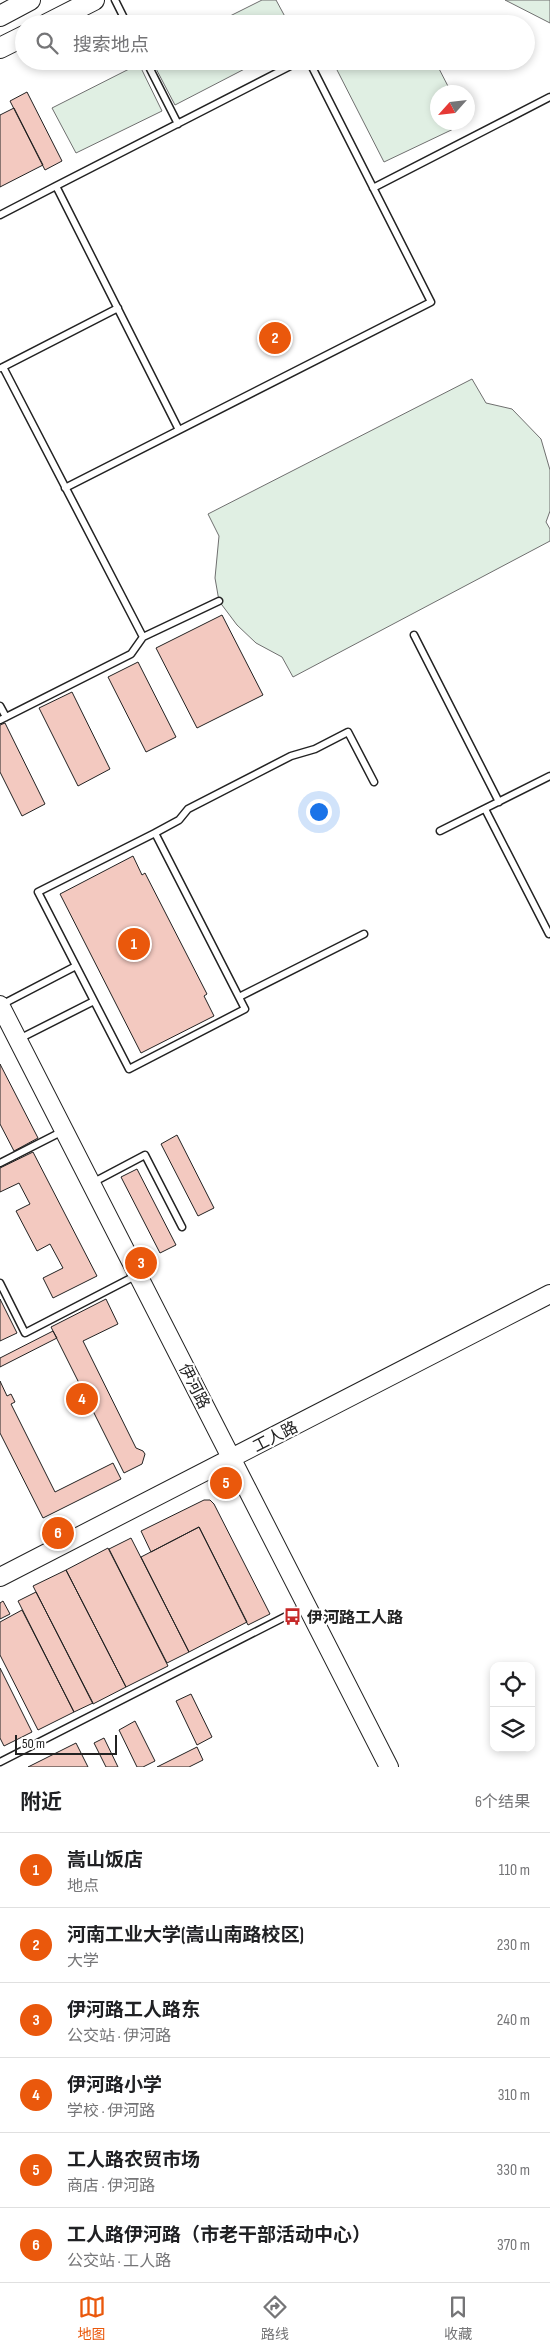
<!DOCTYPE html>
<html lang="zh">
<meta charset="utf-8">
<style>
:root{--surface:#fff;--page:#f2f2f2;--text:#202124;--muted:#757577;--line:#e0e0e0;--accent:#ea580c}
body{margin:0;font-family:"Sofia Sans Condensed","Noto Sans SC",sans-serif;background:var(--page);color:var(--text)}
.controls{position:absolute;right:15px;bottom:15px;display:grid;overflow:hidden;border-radius:10px;box-shadow:0 2px 8px #0003}
.controls button{width:45px;height:45px;display:grid;place-items:center;padding:0;border:0;border-bottom:1px solid var(--line);background:var(--surface);color:var(--text);font:25px sans-serif}
.compass{position:absolute;left:430px;top:85px;width:45px;height:45px;border-radius:50%;background:var(--surface);box-shadow:0 2px 8px #0003;rotate:243deg}
.scale{position:absolute;left:15px;bottom:12px;width:102px;box-sizing:border-box;padding-left:5px;border:2px solid #222;border-top:0;font-size:14px;line-height:18px;white-space:nowrap;color:#222;-webkit-text-stroke:4px #fff;paint-order:stroke}
.you{position:absolute;left:318px;top:811px;width:18px;height:18px;margin:-12px;border:4px solid #fff;border-radius:50%;background:#1a73e8;box-shadow:0 0 0 8px #1a73e833}
.badge{display:grid;place-items:center;width:32px;height:32px;border-radius:50%;background:var(--accent);color:#fff;font-size:16px;font-weight:700}
.pin{position:absolute;translate:-50% -50%;border:2px solid #fff;box-shadow:0 1px 5px #0006}
.list{margin:0;padding:0;list-style:none}
h2{display:flex;justify-content:space-between;align-items:center;height:65px;margin:0;padding:0 20px;font-size:21px}
h2 small{font-size:16px;font-weight:400;color:var(--muted)}
.list li{display:grid;grid-template-columns:32px 1fr auto;gap:15px;align-items:center;box-sizing:border-box;height:75px;padding:0 20px;border-top:1px solid var(--line)}
.list b{display:block;font-size:19px;white-space:nowrap}
.list p{margin:0;font-size:16px;white-space:nowrap;color:var(--muted)}
.list em{font-size:16px;font-style:normal;color:var(--muted)}
.icon{flex:none;width:28px;height:28px;fill:none;stroke:currentColor;stroke-width:2;stroke-linecap:round;stroke-linejoin:round}
.map{position:relative;flex:none;width:550px;height:1767px;overflow:hidden}
.search{position:absolute;background:var(--surface);box-shadow:0 2px 8px #0003;left:15px;right:15px;top:15px;height:55px;display:flex;align-items:center;gap:12px;box-sizing:border-box;padding:0 18px;border-radius:28px;color:var(--muted);font-size:19px}
.sheet{height:515px;background:var(--surface)}
nav{display:flex;justify-content:space-around;align-items:center;box-sizing:border-box;height:70px;border-top:1px solid var(--line);background:var(--surface);font-size:14px;color:var(--muted)}
nav a{display:grid;justify-items:center;gap:2px}
nav .on{color:var(--accent)}
.map>svg:first-child{display:block}
</style>
<div class="map">
<svg width="550" height="1767" viewBox="0 0 550 1767">
<rect width="100%" height="100%" fill="#fff"/>
<path fill="#e0efe3" stroke="#6f6f6f" d="M262,0H276L289,24H214Z
M505,0H550V23Z
M152,61H260L175,105Z
M349,61H435L451,92H438V122L466,123L384,162L336,68Z
M139,64L162,111L76,153L52,108Z
M472,379L486,403L512,409L541,439L550,470V511L546,522L550,529V541L293,677L282,657L256,643L237,625L219,601L215,578L219,536L208,514Z"/>
<path fill="#f3c9c0" stroke="#222" d="M27,92L62,161L45,170L10,101Z
M14,108L43,165L0,187V115Z
M222,615L263,695L197,728L156,648Z
M138,662L176,737L146,752L108,677Z
M72,692L110,769L78,786L39,708Z
M5,723L45,804L22,816L0,772V725Z
M133,856L142,875L145,873L207,994L204,996L214,1016L141,1053L60,894Z
M0,1064L38,1138L14,1151L0,1124Z
M177,1135L214,1208L198,1216L161,1144Z
M33,1152L97,1276L53,1298L43,1278L63,1268L50,1244L37,1251L16,1211L30,1204L19,1183L0,1192V1168Z
M137,1169L176,1245L160,1253L121,1177Z
M0,1299L17,1333L0,1341Z
M106,1299L118,1324L83,1341L136,1448L143,1451L145,1454L142,1464L124,1473L51,1327Z
M53,1331L57,1338L0,1367V1358Z
M0,1381L7,1396L11,1394L15,1402L11,1404L55,1492L113,1463L121,1479L43,1518L0,1433Z
M204,1500H210L214,1504L270,1614L248,1625L199,1527L151,1552L141,1531Z
M199,1527L247,1622L189,1652L141,1557Z
M131,1538L189,1652L167,1663L109,1549Z
M108,1548L168,1666L126,1687L66,1570Z
M66,1570L126,1687L93,1704L33,1586Z
M36,1592L93,1703L74,1712L18,1601Z
M3,1601L10,1614L0,1619V1603Z
M22,1610L74,1712L38,1730L0,1655V1622Z
M0,1668L32,1732L4,1746L0,1738Z
M191,1694L212,1737L197,1745L176,1701Z
M135,1721L155,1761L143,1767H137L119,1730Z
M104,1738L118,1767H106L94,1743Z
M76,1743L88,1767H28Z
M197,1747L203,1760L189,1767H157Z"/>
<g fill="none" stroke-linecap="round" stroke-linejoin="round">
<defs>
<path id="lane" d="M115,0L127,24
M146,61L178,124
M373,188L550,97
M0,215L56,186
M3,367L143,637
M1,368L118,308
M179,430L56,186L300,61
M65,488L431,302L309,61
M414,635L499,802
M0,706L6,717
M0,720L131,654L143,637L219,601
M485,809L549,934
M440,831L550,776
M155,833L245,1009L129,1069L38,892Z
M155,833L179,820L188,809L291,756L315,749L348,732L374,782
M239,997L364,934
M1,1005L76,966
M19,1039L94,1001
M0,1163L63,1131
M92,1183L145,1155L182,1227
M0,1283L25,1333L137,1275
M0,1762L306,1606"/>
<path id="secondary" d="M0,1005L389,1767
M0,1577L550,1294"/>
<path id="primary" d="M0,16L30,0
M47,24L94,0
M0,48L24,36"/>
</defs>
<use href="#lane" stroke="#222" stroke-width="9"/>
<use href="#secondary" stroke="#222" stroke-width="20"/>
<use href="#primary" stroke="#222" stroke-width="22"/>
<use href="#lane" stroke="#fff" stroke-width="6"/>
<use href="#secondary" stroke="#fff" stroke-width="18"/>
<use href="#primary" stroke="#fff" stroke-width="20"/>
</g>
<defs>
<symbol id="bus-bare" viewBox="-9 -9 18 18"><path d="M-5-6H5V4H4V6H2V4H-2V6H-4V4H-5ZM-3.5-4V0h7V-4ZM-3.5 1.2v1.5H-2V1.2ZM2 1.2v1.5H3.5V1.2Z" fill="#c62828" stroke="#fff" stroke-width="2.5" paint-order="stroke"/></symbol>
</defs>
<g fill-rule="evenodd">
<use href="#bus-bare" x="280" y="1604" width="25" height="25"/>
</g>
<g text-anchor="middle" stroke-width="4" stroke-linejoin="round" paint-order="stroke">
<g font-size="16" fill="#222" stroke="#fff">
<text transform="translate(195 1386) rotate(63)" y="6">伊河路</text>
<text transform="translate(275 1436) rotate(-27)" y="6">工人路</text>
</g>
<g font-size="16" font-weight="bold" fill="#222" stroke="#fff" text-anchor="start">
<text x="307" y="1623">伊河路工人路</text>
</g>
</g>
</svg>
<div class="controls">
<button><svg class="icon" aria-label="locate" viewBox="0 0 24 24"><circle cx="12" cy="12" r="6"/><path d="M12 2v4M12 18v4M2 12h4M18 12h4"/></svg></button>
<button><svg class="icon" aria-label="layers" viewBox="0 0 24 24"><path d="M12 4l9 5-9 5-9-5zM3 14l9 5 9-5"/></svg></button>
</div>
<svg class="compass" viewBox="-18 -18 36 36"><path d="M0-13l5 13h-10z" fill="#e53935"/><path d="M0 13l5-13h-10z" fill="#757577"/></svg>
<div class="scale">50 m</div>
<div class="you"></div>
<div class="pin badge" style="left:134px;top:944px">1</div>
<div class="pin badge" style="left:275px;top:338px">2</div>
<div class="pin badge" style="left:141px;top:1263px">3</div>
<div class="pin badge" style="left:82px;top:1399px">4</div>
<div class="pin badge" style="left:226px;top:1483px">5</div>
<div class="pin badge" style="left:58px;top:1533px">6</div>
<div class="search"><svg class="icon" aria-label="search" viewBox="0 0 24 24"><circle cx="10" cy="10" r="6"/><path d="M15 15l6 6"/></svg>搜索地点</div>
</div>
<section class="sheet">
<h2>附近<small>6个结果</small></h2>
<ul class="list">
<li><span class="badge">1</span><div><b>嵩山饭店</b><p>地点</p></div><em>110 m</em></li>
<li><span class="badge">2</span><div><b>河南工业大学(嵩山南路校区)</b><p>大学</p></div><em>230 m</em></li>
<li><span class="badge">3</span><div><b>伊河路工人路东</b><p>公交站 · 伊河路</p></div><em>240 m</em></li>
<li><span class="badge">4</span><div><b>伊河路小学</b><p>学校 · 伊河路</p></div><em>310 m</em></li>
<li><span class="badge">5</span><div><b>工人路农贸市场</b><p>商店 · 伊河路</p></div><em>330 m</em></li>
<li><span class="badge">6</span><div><b>工人路伊河路（市老干部活动中心）</b><p>公交站 · 工人路</p></div><em>370 m</em></li>
</ul>
</section>
<nav>
<a class="on"><svg class="icon" aria-label="map" viewBox="0 0 24 24"><path d="M3 6l6-2 6 2 6-2v14l-6 2-6-2-6 2zM9 4v14M15 6v14"/></svg>地图</a>
<a><svg class="icon" aria-label="directions" viewBox="0 0 24 24"><path d="M12 3l9 9-9 9-9-9zM9 14v-3h6M13 9l2 2-2 2"/></svg>路线</a>
<a><svg class="icon" aria-label="saved" viewBox="0 0 24 24"><path d="M7 4h10v16l-5-4-5 4z"/></svg>收藏</a>
</nav>
